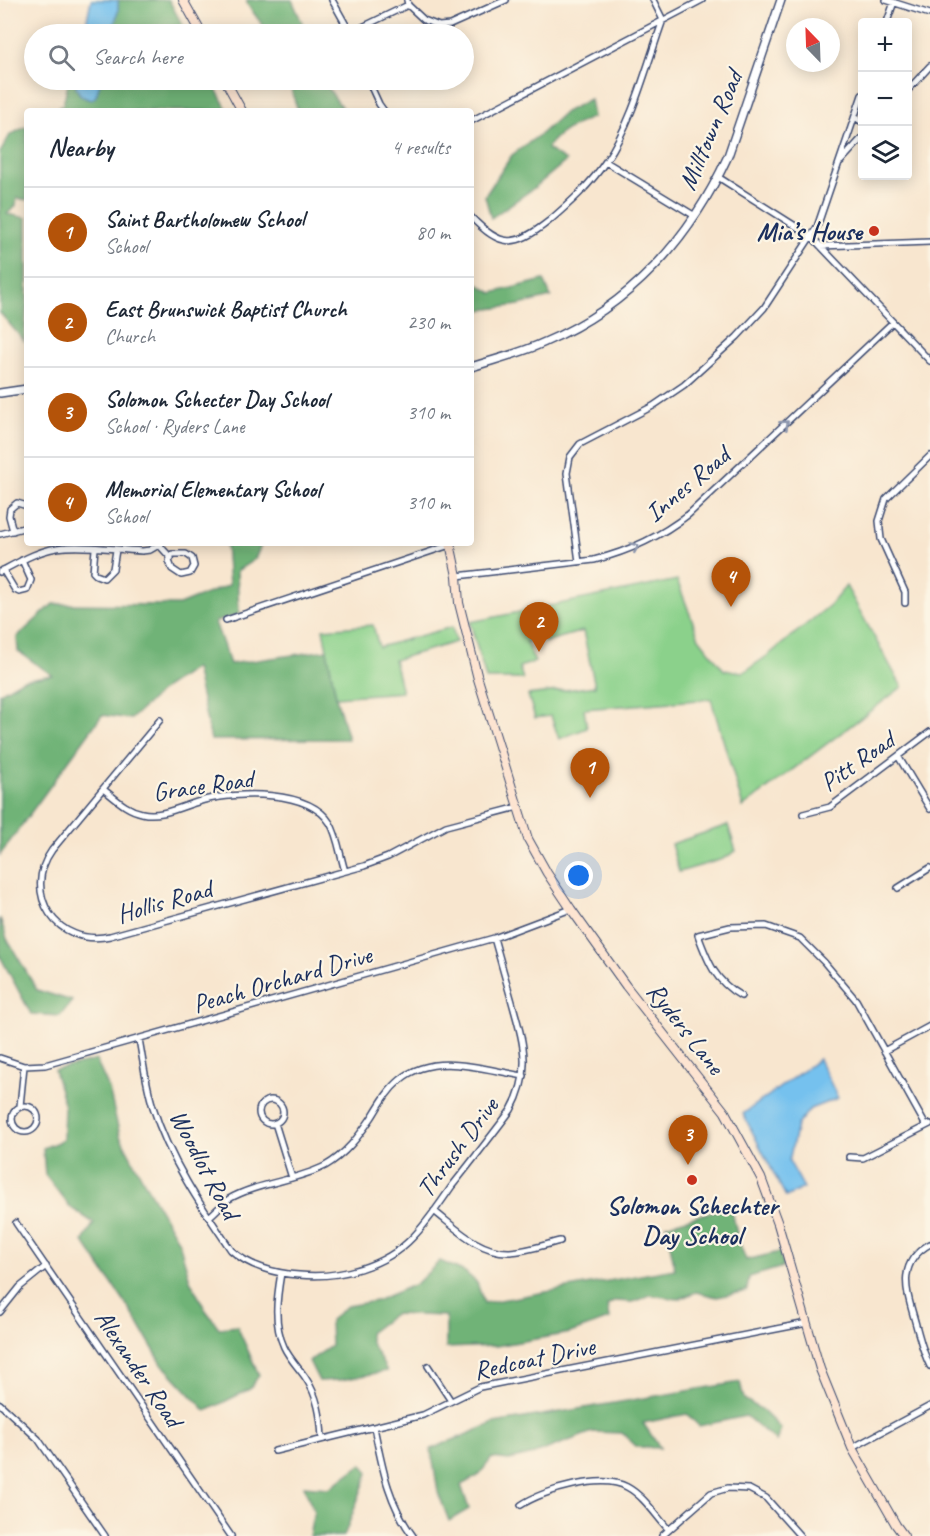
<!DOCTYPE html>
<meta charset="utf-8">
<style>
:root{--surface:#fff;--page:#f6f6f7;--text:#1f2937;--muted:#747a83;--line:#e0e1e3;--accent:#b45309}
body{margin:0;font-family:Caveat,sans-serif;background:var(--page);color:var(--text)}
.controls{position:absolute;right:18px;top:18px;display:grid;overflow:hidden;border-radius:6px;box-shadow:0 3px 15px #0003}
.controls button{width:54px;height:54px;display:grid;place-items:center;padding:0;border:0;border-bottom:2px solid var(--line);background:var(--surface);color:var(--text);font:30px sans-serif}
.compass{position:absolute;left:786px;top:18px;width:54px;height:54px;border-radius:50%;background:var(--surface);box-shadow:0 3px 15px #0003;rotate:337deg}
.you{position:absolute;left:579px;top:876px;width:21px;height:21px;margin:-15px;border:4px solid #fff;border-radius:50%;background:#1a73e8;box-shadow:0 0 0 9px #1a73e833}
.badge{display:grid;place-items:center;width:39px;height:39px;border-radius:50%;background:var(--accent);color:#fff;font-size:20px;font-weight:700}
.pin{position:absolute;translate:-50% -50px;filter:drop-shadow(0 2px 3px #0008)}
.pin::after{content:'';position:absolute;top:32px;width:21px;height:18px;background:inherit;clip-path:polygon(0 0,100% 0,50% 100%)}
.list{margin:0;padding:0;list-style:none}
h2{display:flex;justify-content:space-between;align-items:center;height:78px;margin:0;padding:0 24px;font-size:26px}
h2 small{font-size:20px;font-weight:400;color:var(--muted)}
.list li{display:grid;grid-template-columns:39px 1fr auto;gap:18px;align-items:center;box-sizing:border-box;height:90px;padding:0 24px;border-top:2px solid var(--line)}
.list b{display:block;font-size:22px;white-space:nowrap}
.list p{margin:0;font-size:20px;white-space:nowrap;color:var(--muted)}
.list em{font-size:20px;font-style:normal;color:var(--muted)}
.icon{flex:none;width:33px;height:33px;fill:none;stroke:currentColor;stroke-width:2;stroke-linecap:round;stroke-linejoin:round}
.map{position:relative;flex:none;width:930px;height:1536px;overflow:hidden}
.search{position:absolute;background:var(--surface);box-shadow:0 3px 15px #0003;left:24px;top:24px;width:450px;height:66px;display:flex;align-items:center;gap:15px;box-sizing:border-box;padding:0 21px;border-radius:33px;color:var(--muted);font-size:22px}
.panel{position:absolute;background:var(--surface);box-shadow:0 3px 15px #0003;left:24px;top:108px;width:450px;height:438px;border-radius:6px}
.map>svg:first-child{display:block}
</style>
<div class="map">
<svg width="930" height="1536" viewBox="0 0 930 1536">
<rect width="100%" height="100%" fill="#fcf5e5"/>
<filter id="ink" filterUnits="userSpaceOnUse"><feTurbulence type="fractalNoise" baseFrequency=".0167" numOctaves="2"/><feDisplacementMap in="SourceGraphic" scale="12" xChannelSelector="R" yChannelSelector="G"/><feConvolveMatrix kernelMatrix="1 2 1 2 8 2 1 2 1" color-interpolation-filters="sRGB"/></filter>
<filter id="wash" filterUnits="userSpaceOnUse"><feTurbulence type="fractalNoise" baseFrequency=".008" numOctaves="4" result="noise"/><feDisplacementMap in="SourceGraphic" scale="24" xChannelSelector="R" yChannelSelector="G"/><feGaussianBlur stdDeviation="1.35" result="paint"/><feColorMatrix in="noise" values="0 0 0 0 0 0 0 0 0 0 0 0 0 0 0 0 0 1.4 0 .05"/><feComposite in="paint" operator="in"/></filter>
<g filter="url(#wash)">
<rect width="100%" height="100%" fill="#f8e6cf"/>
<path fill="#8bd18b" stroke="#538074" stroke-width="1.5" d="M677,580L699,638L724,670L744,672L767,656L830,605L846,586L902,687L743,807L711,699L584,709L587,728L559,739L551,716L535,718L528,695L595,686L583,631L545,642L543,637L526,642L535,662L519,667L523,679H486L470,622Z
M373,625L379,647L452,627L456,642L394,660L402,692L336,697L323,629Z
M728,825L736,851L723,859L679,872L671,844Z"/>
<path fill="#70b377" stroke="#46716a" stroke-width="1.5" d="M118,0H169L187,34H112L118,11Z
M247,0H292L307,34H269L247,4Z
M69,80H77L76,88L81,95L87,99L101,80H211L228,111H53L63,105Z
M288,80H325L328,88L344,111H298Z
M590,99L593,117C577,124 556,132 547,149L566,161L534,188L491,218L485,196L512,155L542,133L565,112Z
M27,126V200L17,198L16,206L7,214L27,218V302L24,341L0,313V153L10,135Z
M471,280L492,293L544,280L551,297L519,305L474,311L471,308Z
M226,543H262L255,559L237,571L239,614L215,622L230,664L327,650L336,697L348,739L211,740L195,668L166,687L131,719L102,715L0,855V693L22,680L52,675L18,651L17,637L53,604L179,605L229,585Z
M0,918L7,939L37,990L72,1001L60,1016L31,1014L0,956Z
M96,1060L109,1089L120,1136L148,1189L179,1242L190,1280L205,1309L219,1328L237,1326L259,1375L250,1389L206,1411L162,1364L132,1313L83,1241L94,1223L71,1208L45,1175L43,1148L63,1140L64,1104L54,1070Z
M731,1206L738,1239L746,1260L780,1252L783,1267L749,1277L747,1291L717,1297L696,1292L679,1299L650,1295L633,1302L615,1301L607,1306L609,1319L570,1333L496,1346L446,1348V1316L394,1314L369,1333L371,1343L387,1371L341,1380L319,1381L309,1361L331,1346L330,1320L347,1306L376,1301L416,1284L440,1261L465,1272L477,1283L484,1303L675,1269L666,1225Z
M740,1382L744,1399L762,1410L781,1429L776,1441L746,1416L699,1426L687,1414L643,1423L660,1448L637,1447L622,1433L592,1432L534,1454L509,1460L492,1458L478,1476L461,1485L469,1509L449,1521L438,1492L431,1449L494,1423Z
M362,1464L368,1473L344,1536H309L314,1512L304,1486L329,1488Z"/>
<path fill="#74c1ee" stroke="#4878a6" stroke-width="1.5" d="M91,0H118V11L112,34H84Z
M77,80H101L96,96L91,100L81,96L76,88Z
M819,1059L838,1098L810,1109L797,1125L789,1161L804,1188L786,1197L743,1114Z"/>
</g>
<g filter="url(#ink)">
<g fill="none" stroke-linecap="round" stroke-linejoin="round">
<defs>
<path id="minor" d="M332,0L351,34
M407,0L408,5L424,20L439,26L450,25L506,0
M886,0L930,14
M887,22L894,2
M350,33L408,5
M368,80L379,104L384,111
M908,90L930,66
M855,117L862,122
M471,121L702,0
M841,161L862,138
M606,162L695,216
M718,177L811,236L930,361
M471,217C501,248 515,248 549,221C570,203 591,184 606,161C634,119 646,67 663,20L653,0
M821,246L930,242
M13,531L9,516L10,509L17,503L27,506
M0,534L27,527
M160,546L171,558
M95,549L93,572L96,575L104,578L113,569L116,550
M172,554H186L192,558L194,566L190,573L181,575L172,569L169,561Z
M579,562L567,473L570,457L580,444L653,406L684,385L737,337L764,308L817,227L862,95
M3,570L15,590L19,592L27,590L31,580L22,560
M0,572C20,561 42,548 66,547C90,545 117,550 142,551L150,550L162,543
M457,576L594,560C630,551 660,537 689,514L893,322
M905,603V592L881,539L879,521L886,499L930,456
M226,620L450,545
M160,720L52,850C21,893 57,948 110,936L364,866L388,857L446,826L518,807
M898,756L930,809
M103,789C115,798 126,810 142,813C162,818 184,805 204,800C237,792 309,789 330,823C338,836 340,856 345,871
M803,814L830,807L930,732
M898,888L930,868
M741,996C715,981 708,962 698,935L730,927L766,926L800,938L824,962L856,1000L926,1126
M139,1039C143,1061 146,1085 153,1107C169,1159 201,1206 231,1250C248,1266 276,1274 299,1275C338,1279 385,1267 413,1237C428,1222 440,1203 452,1186C472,1161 492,1135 511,1110C533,1070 523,1042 512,1002C506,981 500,960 494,938
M884,1051L930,1026
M0,1058L24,1066L45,1065L494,938L571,909
M259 1112a12 12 0 1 1 24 0a12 12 0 1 1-24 0Z
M12 1119a13 13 0 1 1 26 0a13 13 0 1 1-26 0Z
M20,1106L24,1066
M275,1123L292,1178
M849,1157L863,1158L930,1124
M434,1211C456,1228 479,1253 510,1252C527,1251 544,1245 560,1241
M209,1217C215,1212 222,1204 229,1199C256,1183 296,1181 325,1166C346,1154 359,1136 372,1117C380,1104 388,1090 400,1080C434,1051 484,1070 524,1076
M16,1223L231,1536
M930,1244C894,1264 908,1295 916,1325C920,1339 923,1353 930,1366
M281,1273C277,1297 273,1323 284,1347C289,1358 298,1367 305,1377C318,1396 321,1417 322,1439
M0,1312L20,1287L46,1266
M428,1366L451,1401
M0,1404L38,1439L105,1536
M374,1427C382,1466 388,1503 413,1536
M852,1448L930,1406
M275,1451L423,1415L480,1387L807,1323
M521,1505C543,1490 603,1473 627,1487C644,1496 656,1516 669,1530
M662,1536L711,1493L728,1488L749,1489L766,1498L800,1536"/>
<path id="tertiary" d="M471,367C496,359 522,353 545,342C630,306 690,239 728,156L781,0
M0,393L27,389"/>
<path id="secondary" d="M183,0L202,34
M225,80L242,111
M450,543L457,576L459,603L478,679L528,839L547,873L571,909L626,986L725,1112L761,1178L778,1224L820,1369L852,1448L896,1525L904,1536"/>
</defs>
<use href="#minor" stroke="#3c4a6f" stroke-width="8"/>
<use href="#tertiary" stroke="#3c4a6f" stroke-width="10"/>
<use href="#secondary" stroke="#3c4a6f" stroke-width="10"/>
<use href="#minor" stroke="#fff" stroke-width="5"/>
<use href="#tertiary" stroke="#fff" stroke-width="7"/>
<use href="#secondary" stroke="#fde4d1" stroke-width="8"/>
</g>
<defs><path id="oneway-chevron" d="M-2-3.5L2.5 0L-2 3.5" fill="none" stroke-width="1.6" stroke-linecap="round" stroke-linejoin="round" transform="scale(1.5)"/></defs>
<g stroke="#8d97ae">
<use href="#oneway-chevron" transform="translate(785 424) rotate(-43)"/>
<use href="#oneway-chevron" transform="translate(635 547) rotate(-23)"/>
</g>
</g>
<g fill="#c8321e" stroke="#fcf5e5" stroke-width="2">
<circle cx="874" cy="231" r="6"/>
<circle cx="692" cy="1180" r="6"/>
</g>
<g text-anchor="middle" stroke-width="4.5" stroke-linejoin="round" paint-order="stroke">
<g font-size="26" fill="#1b2f5e" stroke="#fcf5e5">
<text transform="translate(710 130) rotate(-67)" y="9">Milltown Road</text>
<text transform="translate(687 484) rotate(-40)" y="9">Innes Road</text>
<text transform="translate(857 761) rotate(-35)" y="9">Pitt Road</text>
<text transform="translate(203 785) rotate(-8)" y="9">Grace Road</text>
<text transform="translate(164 901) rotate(-16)" y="9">Hollis Road</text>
<text transform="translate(282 979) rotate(-16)" y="9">Peach Orchard Drive</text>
<text transform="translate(686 1028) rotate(52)" y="9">Ryders Lane</text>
<text transform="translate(457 1147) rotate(-53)" y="9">Thrush Drive</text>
<text transform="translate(205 1164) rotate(62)" y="9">Woodlot Road</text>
<text transform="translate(534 1358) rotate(-12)" y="9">Redcoat Drive</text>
<text transform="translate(139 1368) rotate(56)" y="9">Alexander Road</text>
</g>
<g font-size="26" font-weight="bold" fill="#1b2f5e" stroke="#fcf5e5" text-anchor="end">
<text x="862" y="240">Mia’s House</text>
<text x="692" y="1214" text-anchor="middle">Solomon Schechter<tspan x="692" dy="30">Day School</tspan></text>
</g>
</g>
</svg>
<div class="controls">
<button>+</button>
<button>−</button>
<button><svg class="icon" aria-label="layers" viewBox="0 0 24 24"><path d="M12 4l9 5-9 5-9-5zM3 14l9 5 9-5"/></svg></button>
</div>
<svg class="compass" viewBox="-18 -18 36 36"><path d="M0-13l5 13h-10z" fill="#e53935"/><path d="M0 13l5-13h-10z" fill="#747a83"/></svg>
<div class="you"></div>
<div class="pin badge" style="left:590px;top:798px">1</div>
<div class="pin badge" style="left:539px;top:652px">2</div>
<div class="pin badge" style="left:688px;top:1165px">3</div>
<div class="pin badge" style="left:731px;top:607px">4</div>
<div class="search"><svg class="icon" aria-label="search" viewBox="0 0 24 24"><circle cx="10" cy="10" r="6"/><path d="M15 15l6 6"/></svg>Search here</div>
<section class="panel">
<h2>Nearby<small>4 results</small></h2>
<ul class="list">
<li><span class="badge">1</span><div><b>Saint Bartholomew School</b><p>School</p></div><em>80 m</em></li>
<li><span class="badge">2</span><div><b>East Brunswick Baptist Church</b><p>Church</p></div><em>230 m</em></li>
<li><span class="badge">3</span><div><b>Solomon Schecter Day School</b><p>School · Ryders Lane</p></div><em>310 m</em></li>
<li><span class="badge">4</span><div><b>Memorial Elementary School</b><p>School</p></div><em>310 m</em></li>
</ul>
</section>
</div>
